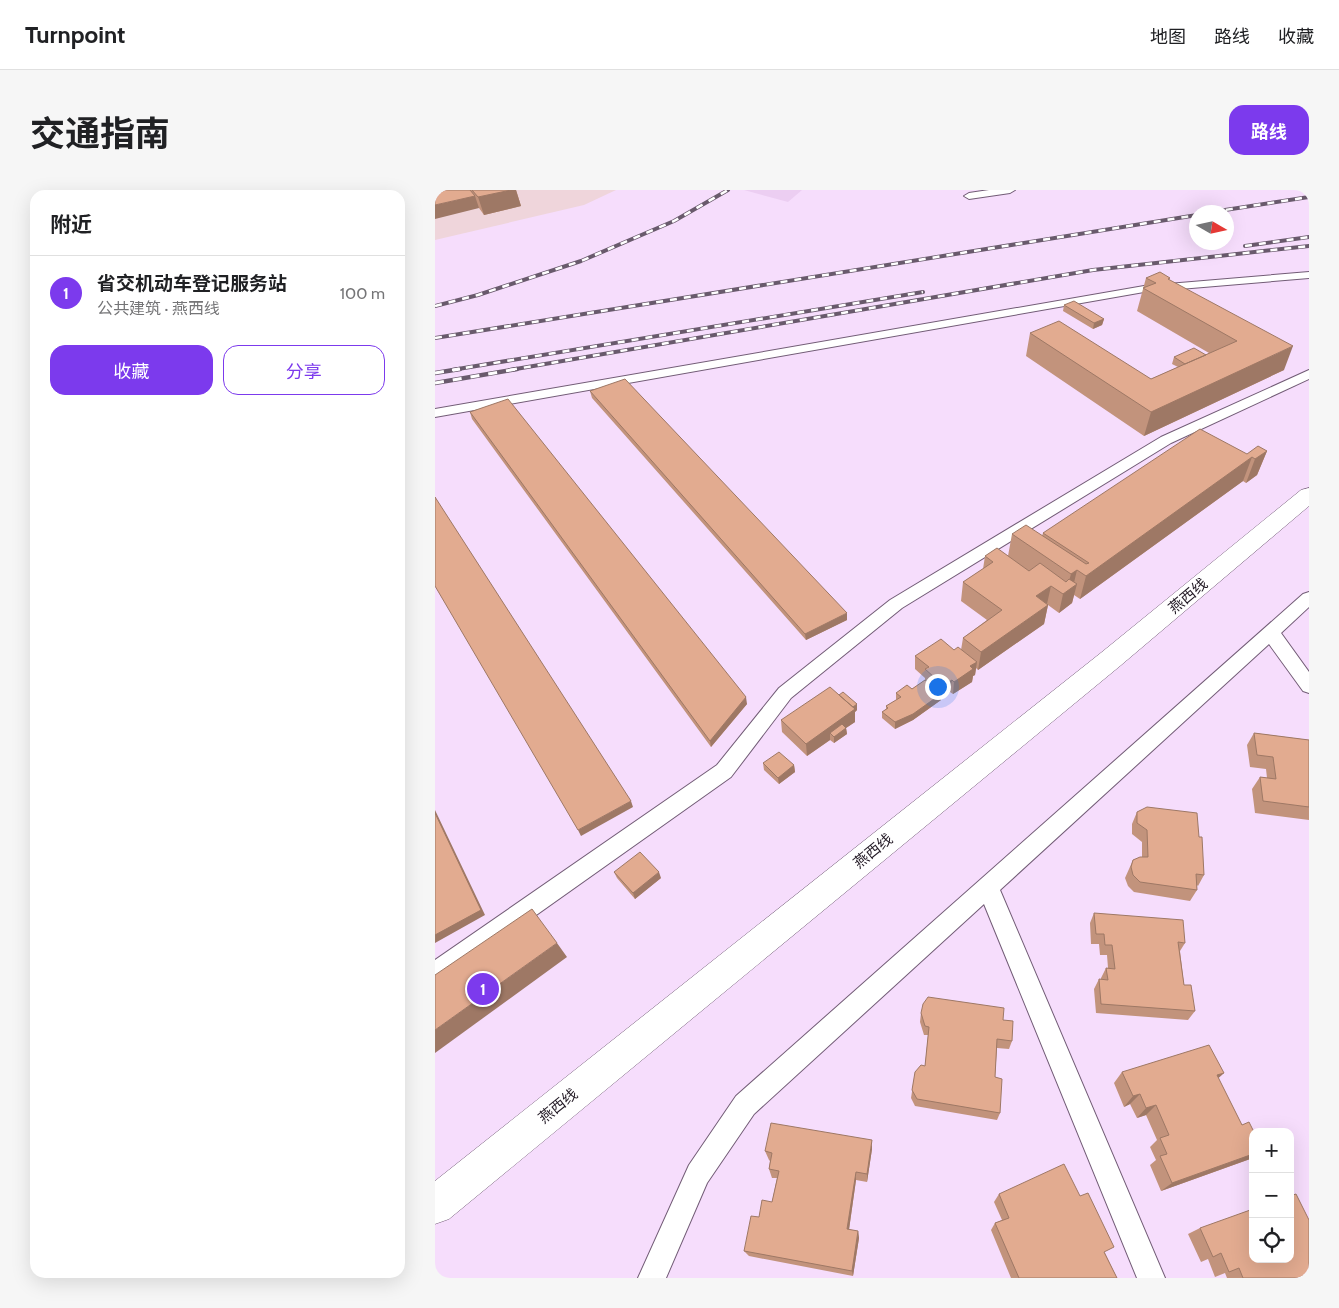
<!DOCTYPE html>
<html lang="zh">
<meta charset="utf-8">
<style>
:root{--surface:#fff;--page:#f6f6f6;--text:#202124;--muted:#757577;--line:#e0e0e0;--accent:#7c3aed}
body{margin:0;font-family:Cabin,"Noto Sans SC",sans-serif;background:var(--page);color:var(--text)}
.controls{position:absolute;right:15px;bottom:15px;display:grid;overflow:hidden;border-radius:10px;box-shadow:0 5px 20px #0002}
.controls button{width:45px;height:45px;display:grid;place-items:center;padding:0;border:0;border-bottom:1px solid var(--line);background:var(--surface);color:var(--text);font:25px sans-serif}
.compass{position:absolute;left:754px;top:15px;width:45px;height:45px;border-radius:50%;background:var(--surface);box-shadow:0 5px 20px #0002;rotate:99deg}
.you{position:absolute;left:502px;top:496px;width:18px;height:18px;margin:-12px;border:4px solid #fff;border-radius:50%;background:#1a73e8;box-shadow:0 0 0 8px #1a73e833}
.badge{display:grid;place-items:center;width:32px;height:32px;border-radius:50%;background:var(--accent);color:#fff;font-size:16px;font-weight:700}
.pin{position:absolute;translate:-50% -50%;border:2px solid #fff;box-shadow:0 1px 5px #0006}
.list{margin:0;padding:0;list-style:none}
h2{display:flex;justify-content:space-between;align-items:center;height:65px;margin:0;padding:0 20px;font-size:21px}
h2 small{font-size:16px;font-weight:400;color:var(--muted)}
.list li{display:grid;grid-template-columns:32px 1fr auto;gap:15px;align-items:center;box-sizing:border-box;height:75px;padding:0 20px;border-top:1px solid var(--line)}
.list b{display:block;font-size:19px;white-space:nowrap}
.list p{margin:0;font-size:16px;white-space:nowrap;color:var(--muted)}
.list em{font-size:16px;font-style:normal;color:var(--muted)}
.actions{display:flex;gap:10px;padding:15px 20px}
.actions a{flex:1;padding:11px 0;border:1px solid var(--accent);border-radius:15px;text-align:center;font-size:18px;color:var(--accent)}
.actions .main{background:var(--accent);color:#fff}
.icon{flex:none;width:28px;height:28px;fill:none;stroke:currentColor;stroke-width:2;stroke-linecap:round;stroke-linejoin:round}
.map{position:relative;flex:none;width:874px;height:1088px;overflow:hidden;border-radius:15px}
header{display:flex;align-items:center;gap:30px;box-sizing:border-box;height:70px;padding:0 25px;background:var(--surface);border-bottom:1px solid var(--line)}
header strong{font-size:24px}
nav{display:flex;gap:28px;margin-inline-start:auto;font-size:18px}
.intro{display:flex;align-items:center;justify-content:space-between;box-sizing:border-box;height:120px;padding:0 30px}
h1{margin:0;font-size:35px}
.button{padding:12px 22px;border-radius:15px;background:var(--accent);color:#fff;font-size:18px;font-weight:700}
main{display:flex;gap:30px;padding:0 30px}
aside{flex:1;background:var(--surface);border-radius:15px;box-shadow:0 5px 20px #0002}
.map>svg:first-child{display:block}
</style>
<header>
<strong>Turnpoint</strong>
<nav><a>地图</a><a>路线</a><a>收藏</a></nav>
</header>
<div class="intro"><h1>交通指南</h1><a class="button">路线</a></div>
<main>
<aside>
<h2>附近<small></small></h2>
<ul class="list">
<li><span class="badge">1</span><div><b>省交机动车登记服务站</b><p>公共建筑 · 燕西线</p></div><em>100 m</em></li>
</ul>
<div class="actions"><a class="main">收藏</a><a>分享</a></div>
</aside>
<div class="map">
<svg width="874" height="1088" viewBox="0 0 874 1088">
<rect width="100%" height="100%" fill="#f6ddfc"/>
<path fill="#efd5db" d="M0,0H181L149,15L0,50Z"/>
<path fill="#eccef2" d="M309,0H367L353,12Z"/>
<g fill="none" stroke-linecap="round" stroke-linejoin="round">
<defs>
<path id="service" d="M554,0H580L575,3L534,9L529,6L534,3Z
M874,82V88L709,102L0,227V219L709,96Z
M874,180V189L736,253L467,418L356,508L296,587L8,791L0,794V770L282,575L344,498L455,410L726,247Z
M874,402V417L846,443L874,482V503L868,501L834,454L565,700L730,1088H702L549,714L319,924L272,993L231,1088H203L254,975L301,906L868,404Z"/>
<path id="minor" d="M874,298V316L685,476L14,1029L0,1034V991L667,462L866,300Z"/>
</defs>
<use href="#service" stroke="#725c76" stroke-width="2"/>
<use href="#minor" stroke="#725c76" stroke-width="1"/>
<use href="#service" fill="#fff" fill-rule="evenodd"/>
<use href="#minor" fill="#fff" fill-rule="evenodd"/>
<defs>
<path id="rail-far1" d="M777,22L874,7
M810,56L874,47
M0,116L43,105L146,71L239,31L293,0
M0,148L762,25
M17,180L488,102
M75,180L658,80L874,56"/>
<path id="rail" d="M0,183L25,179
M0,193L82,179"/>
</defs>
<use href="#rail-far1" stroke="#695a6c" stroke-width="4"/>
<use href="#rail" stroke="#695a6c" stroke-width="4.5"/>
<use href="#rail-far1" stroke="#fff" stroke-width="2.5" stroke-dasharray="7" stroke-linecap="butt"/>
<use href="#rail" stroke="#fff" stroke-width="3" stroke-dasharray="9" stroke-linecap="butt"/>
</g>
<path fill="#c2937c" d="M0,0H81L86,16L49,25L44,18Z
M711,88H735L734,90L849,180L709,246L591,166L595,143L716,189L743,177L737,174L739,167L771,165L774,163L702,121Z
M629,115L669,129L667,135L658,139L628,121Z
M155,201L412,430L371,450L157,208Z
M35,222L312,514L276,557L37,229Z
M832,261L822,285L811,293L808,291L645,409L639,405L637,413L624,423L613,415L609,434L543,480L541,478L540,485L538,486L537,492L518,504L515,502L507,508L506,507V510L478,530L460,539L447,528V522L451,519V516L462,510L461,509V503L477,499L490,490V488L480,479V466L526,460L528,448L552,430L526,411L528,392L548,379L550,366H573L577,344L607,346L608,343L812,264Z
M404,505L422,514V520L420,522V532L411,538L412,544L399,553L395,550L372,566L347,542L346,530Z
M819,543L874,550V630L820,623L817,599L825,587L832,588L831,579L815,577L812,555Z
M328,573L359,575L360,582L344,594L329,580Z
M702,622L764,647L769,685L763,696L762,695V700L755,711L699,702L693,696L690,688L698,670L707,667V652L697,644V634Z
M179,682L226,688L200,709L182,688Z
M659,723L750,753L745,761L749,795L760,821L753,830L661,823L659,799L664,789L666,790V788L671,778H673L672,765H665L664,754H656L655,733Z
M486,823L568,830L577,851L574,859L562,858L560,887L565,923L562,930L480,916L476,908L479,889L490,876L493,845H489L485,832Z
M687,882L789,883L783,888L807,935L818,942V968L726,1001L715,975L721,970L715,957L722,950L711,925L702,928L695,914L689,917L679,893Z
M437,959L432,992L421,990L414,1040L423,1041L424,1048L418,1086L314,1066L309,1061L324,1027L337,1012L342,988H337L334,979L335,971L334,970L330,961Z
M564,1004L670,1063L682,1088H576L556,1040L560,1033L567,1030L559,1012Z
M765,1038L874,1088H792L790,1083L780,1087L773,1069L766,1072L753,1044Z"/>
<path fill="#9e7865" d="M76,0H81L86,16L49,25L43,7Z
M40,6L44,18L0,29V15Z
M669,129L667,135L658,139L659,133Z
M858,156L849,180L709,246L716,222Z
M832,261L822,285L811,293L820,269Z
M817,267L808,291L645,409L651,386Z
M642,380L638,397L642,394L637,413L624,423L628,404L631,402L636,384Z
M616,396L612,414L601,406Z
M613,415L609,434L543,480L546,462Z
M412,423V430L371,450L370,444Z
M542,472L540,485L538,486L537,492L518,504L519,492L535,476Z
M517,490L515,502L507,508L508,495Z
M506,504V510L478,530L460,539V532Z
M311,507L312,514L276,557L275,551Z
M422,514V520L420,522V532L411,538L412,544L399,553V547L395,543V550L372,566L371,554Z
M359,575L360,582L344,594L343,588Z
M196,611L198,617L146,646L143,640Z
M0,620L50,725L0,753Z
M224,682L226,688L200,709L198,703Z
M122,753L132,767L0,863V840Z
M789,883L777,894L782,885Z
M705,904L695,914L689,917L698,906Z
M721,915L711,925L702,928L711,918Z
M437,950V959L432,992V984Z
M818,964V968L815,969L726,1001L737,993Z
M421,982V990L413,1046L412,1039Z
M423,1041L424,1048L418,1086L417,1081Z"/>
<path fill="#e2ab90" stroke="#9e7865" d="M0,0H35L40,6L0,15Z
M37,0H76L43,7Z
M725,82L735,88L733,89L858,156L716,222L595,143L624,131L716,189L802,151L708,98L721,93L711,88Z
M639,111L669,129L659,133L629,115Z
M759,158L771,165L750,174L739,167Z
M190,189L412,423L370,444L155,201Z
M73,209L311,507L275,551L35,222Z
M765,239L812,264L823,256L832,261L820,269L817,267L651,386L642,380L636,384L577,344L591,335L651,374L654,373L608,343Z
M0,307L196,611L143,640L0,396Z
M562,358L594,381L605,373L631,392L634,389L642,394L628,404L616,396L601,406L613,415L546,462L528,448L567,420L528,392L558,372L550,366Z
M506,449L519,460L523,457L542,472L535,476L538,479L519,492L517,490L508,495L490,479L494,477L480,466Z
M490,490L506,504L478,524L460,532L447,522L453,518L451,516L466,507L461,503L472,495L477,499Z
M395,497L420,519L371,554L346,530Z
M408,502L422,514L418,517L404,505Z
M407,534L411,538L399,547L395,543Z
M819,543L874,550V617L828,611L825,587L841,589L838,567L822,565Z
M344,562L359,575L343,588L328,573Z
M712,617L762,623L764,647H767L769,685L761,684L762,700L705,692L698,685L696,677L698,670L705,667H713L712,640L702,633V622Z
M0,623L46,720L0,745Z
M205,662L224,682L198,703L179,682Z
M97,719L122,753L0,840V785Z
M659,723L748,730L750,753L743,752L749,795H756L760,821L666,814L664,789L673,790L671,778L680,779L677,755H670L669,744H661Z
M493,807L569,818L568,830L578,831L577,851L562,849L560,887L567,889L565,923L482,909L477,900L480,882L486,875L490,876L494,837L490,836L486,823L488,814Z
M774,855L789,883L782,885L807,935L814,932L819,942H818V964L737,993L725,966L732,964L725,948L734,945L721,915L711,918L705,904L698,906L687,882Z
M336,933L437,950L432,984L421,982L412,1039L423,1041L417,1081L309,1061L316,1026L324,1027L327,1010L337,1012L344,981L334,979L337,963L330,961Z
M629,974L645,1006L653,1003L679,1057L669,1062L682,1088H584L560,1033L574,1028L564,1004Z
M861,1004L874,1030V1088H808L804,1078L794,1082L786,1063L778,1067L765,1038L818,1019V1069H855V1006Z"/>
<g text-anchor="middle" stroke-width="4" stroke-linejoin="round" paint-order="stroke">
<g font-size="15" fill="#221924" stroke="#fff">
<text transform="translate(753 406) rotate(-40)" y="5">燕西线</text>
<text transform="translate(438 661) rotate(-39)" y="5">燕西线</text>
<text transform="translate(123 916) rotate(-39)" y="5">燕西线</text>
</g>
</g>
</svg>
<div class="controls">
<button>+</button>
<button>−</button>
<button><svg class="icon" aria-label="locate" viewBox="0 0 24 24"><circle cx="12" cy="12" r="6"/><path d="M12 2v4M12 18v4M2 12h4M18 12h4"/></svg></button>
</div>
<svg class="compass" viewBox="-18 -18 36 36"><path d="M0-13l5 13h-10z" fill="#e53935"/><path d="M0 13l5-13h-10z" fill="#757577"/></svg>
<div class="you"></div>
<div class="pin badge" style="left:48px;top:799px">1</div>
</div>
</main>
